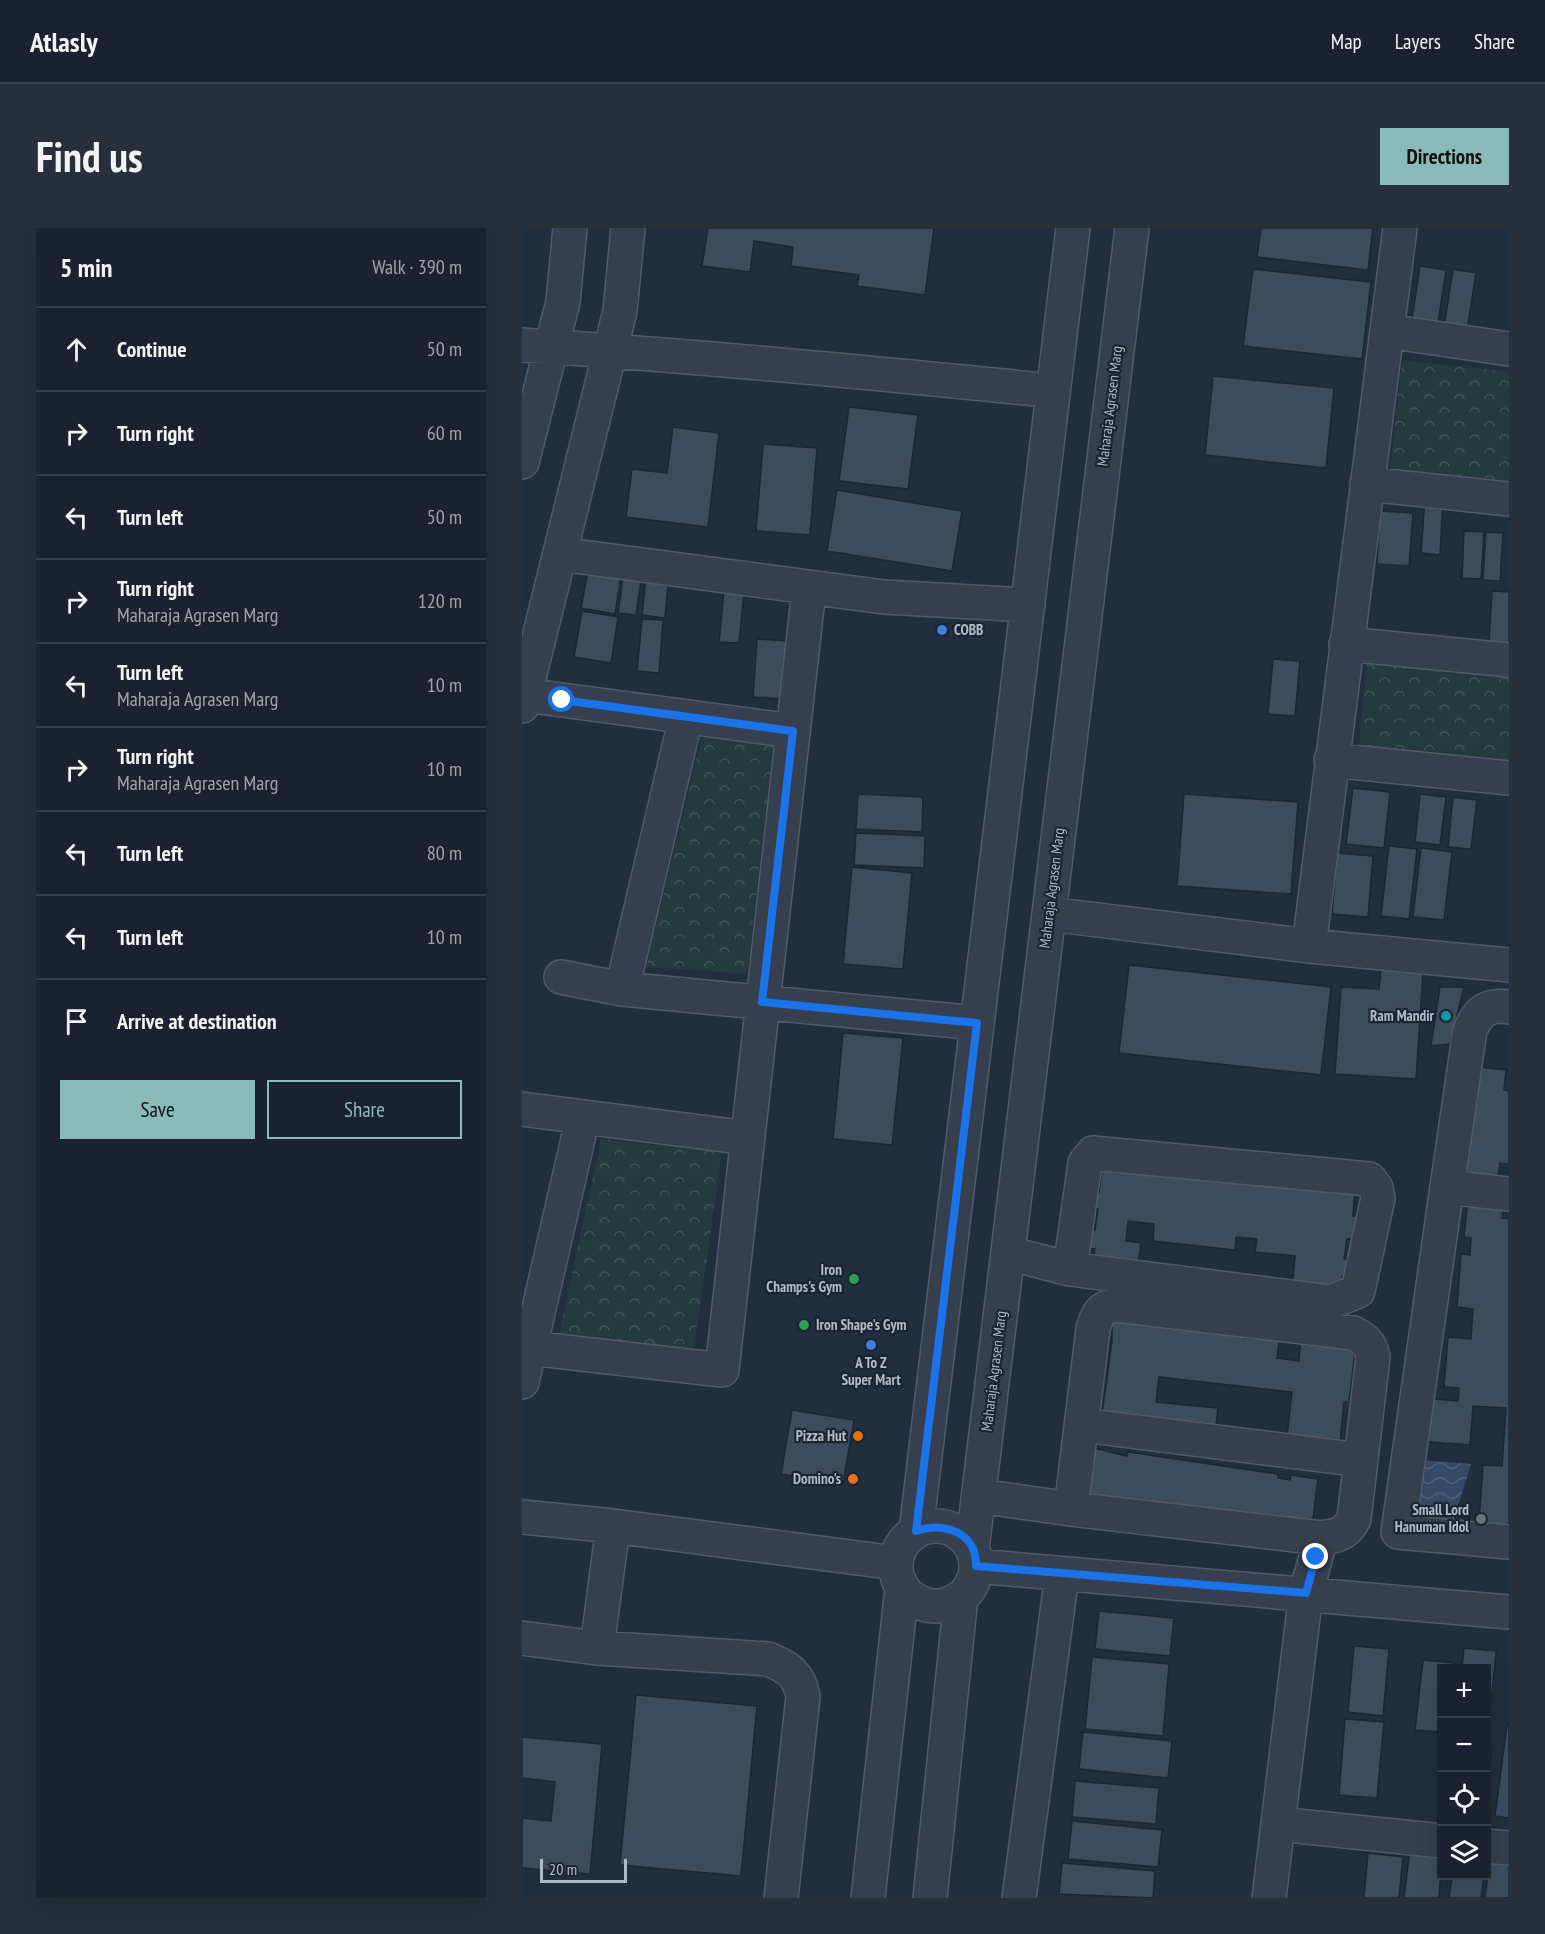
<!DOCTYPE html>
<meta charset="utf-8">
<style>
:root{--surface:#19222e;--page:#262f3a;--text:#f1f3f6;--muted:#9fa4aa;--line:#373f4a;--accent:#8bbbb9}
body{margin:0;font-family:"PT Sans Narrow",sans-serif;background:var(--page);color:var(--text)}
.controls{position:absolute;right:18px;bottom:18px;display:grid;overflow:hidden;border-radius:0px;box-shadow:0 6px 24px #0002}
.controls button{width:54px;height:54px;display:grid;place-items:center;padding:0;border:0;border-bottom:2px solid var(--line);background:var(--surface);color:var(--text);font:30px sans-serif}
.scale{position:absolute;left:18px;bottom:15px;width:87px;box-sizing:border-box;padding-left:6px;border:3px solid #b1bac9;border-top:0;font-size:16px;line-height:21px;white-space:nowrap;color:#b1bac9;-webkit-text-stroke:4px #1b2532;paint-order:stroke}
.stop{position:absolute;width:18px;height:18px;margin:-14px;border:4px solid #1a73e8;border-radius:50%;background:#fff}
.stop.end{background:#1a73e8;border-color:#fff;box-shadow:0 2px 6px #0008}
.list{margin:0;padding:0;list-style:none}
h2{display:flex;justify-content:space-between;align-items:center;height:78px;margin:0;padding:0 24px;font-size:26px}
h2 small{font-size:20px;font-weight:400;color:var(--muted)}
.list li{display:grid;grid-template-columns:39px 1fr auto;gap:18px;align-items:center;box-sizing:border-box;height:84px;padding:0 24px;border-top:2px solid var(--line)}
.list b{display:block;font-size:22px;white-space:nowrap}
.list p{margin:0;font-size:20px;white-space:nowrap;color:var(--muted)}
.list em{font-size:20px;font-style:normal;color:var(--muted)}
.actions{display:flex;gap:12px;padding:18px 24px}
.actions a{flex:1;padding:14px 0;border:2px solid var(--accent);border-radius:0px;text-align:center;font-size:21px;color:var(--accent)}
.actions .main{background:var(--accent);color:#111}
.icon{flex:none;width:33px;height:33px;fill:none;stroke:currentColor;stroke-width:2;stroke-linecap:round;stroke-linejoin:round}
.map{position:relative;flex:none;width:987px;height:1670px;overflow:hidden;border-radius:0px}
header{display:flex;align-items:center;gap:36px;box-sizing:border-box;height:84px;padding:0 30px;background:var(--surface);border-bottom:2px solid var(--line)}
header strong{font-size:28px}
nav{display:flex;gap:33px;margin-inline-start:auto;font-size:21px}
.intro{display:flex;align-items:center;justify-content:space-between;box-sizing:border-box;height:144px;padding:0 36px}
h1{margin:0;font-size:42px}
.button{padding:15px 27px;border-radius:0px;background:var(--accent);color:#111;font-size:21px;font-weight:700}
main{display:flex;gap:36px;padding:0 36px}
aside{flex:1;background:var(--surface);border-radius:0px;box-shadow:0 6px 24px #0002}
.map>svg:first-child{display:block}
</style>
<header>
<strong>Atlasly</strong>
<nav><a>Map</a><a>Layers</a><a>Share</a></nav>
</header>
<div class="intro"><h1>Find us</h1><a class="button">Directions</a></div>
<main>
<aside>
<h2>5 min<small>Walk · 390 m</small></h2>
<ul class="list">
<li><svg class="icon" aria-label="ahead" viewBox="0 0 24 24"><path d="M12 20V5M6 11l6-6 6 6"/></svg><div><b>Continue</b></div><em>50 m</em></li>
<li><svg class="icon" aria-label="right" viewBox="0 0 24 24"><path d="M7 20v-9h11M14 6l5 5-5 5"/></svg><div><b>Turn right</b></div><em>60 m</em></li>
<li><svg class="icon" aria-label="left" viewBox="0 0 24 24"><path d="M17 20v-9H6M10 6l-5 5 5 5"/></svg><div><b>Turn left</b></div><em>50 m</em></li>
<li><svg class="icon" aria-label="right" viewBox="0 0 24 24"><path d="M7 20v-9h11M14 6l5 5-5 5"/></svg><div><b>Turn right</b><p>Maharaja Agrasen Marg</p></div><em>120 m</em></li>
<li><svg class="icon" aria-label="left" viewBox="0 0 24 24"><path d="M17 20v-9H6M10 6l-5 5 5 5"/></svg><div><b>Turn left</b><p>Maharaja Agrasen Marg</p></div><em>10 m</em></li>
<li><svg class="icon" aria-label="right" viewBox="0 0 24 24"><path d="M7 20v-9h11M14 6l5 5-5 5"/></svg><div><b>Turn right</b><p>Maharaja Agrasen Marg</p></div><em>10 m</em></li>
<li><svg class="icon" aria-label="left" viewBox="0 0 24 24"><path d="M17 20v-9H6M10 6l-5 5 5 5"/></svg><div><b>Turn left</b></div><em>80 m</em></li>
<li><svg class="icon" aria-label="left" viewBox="0 0 24 24"><path d="M17 20v-9H6M10 6l-5 5 5 5"/></svg><div><b>Turn left</b></div><em>10 m</em></li>
<li><svg class="icon" aria-label="arrive" viewBox="0 0 24 24"><path d="M6 21V4h12l-3 4 3 4H6"/></svg><div><b>Arrive at destination</b></div></li>
</ul>
<div class="actions"><a class="main">Save</a><a>Share</a></div>
</aside>
<div class="map">
<svg width="987" height="1670" viewBox="0 0 987 1670">
<defs>
<pattern id="forest-crowns" width="20" height="18" patternUnits="userSpaceOnUse" patternTransform="scale(1.5)"><rect width="20" height="18" fill="#233b3e"/><path d="M2 6a3 3 0 1 1 6 0M12 15a3 3 0 1 1 6 0" fill="none" stroke="#415559"/></pattern>
<pattern id="water-waves" width="16" height="10" patternUnits="userSpaceOnUse" patternTransform="scale(1.5)"><rect width="16" height="10" fill="#344966"/><path d="M0 5q4-4 8 0t8 0" fill="none" stroke="#4f617b"/></pattern>
</defs>
<rect width="100%" height="100%" fill="#212e3d"/>
<path fill="url(#forest-crowns)" d="M880,132L987,144V254L868,241Z
M845,436L987,449V532L837,518Z
M181,504L252,513L225,746L124,739Z
M79,911L200,924L171,1128L37,1107Z"/>
<path fill="url(#water-waves)" d="M886,1231L949,1236L927,1308L876,1304Z"/>
<path fill="#3d4c5d" stroke="#1d2734" stroke-width="1.5" d="M186,0H412L403,67L335,58L337,47L269,38L271,19L232,13L228,44L180,38Z
M739,0H851L846,42L735,29Z
M898,38L924,42L916,95L890,91Z
M731,41L849,54L840,131L721,118Z
M931,41L954,45L945,102L922,99Z
M691,148L812,160L804,240L683,227Z
M327,179L396,187L386,261L317,253Z
M151,199L197,205L186,299L104,289L110,241L145,245Z
M241,216L295,220L288,307L234,303Z
M315,262L440,283L430,343L305,323Z
M903,270L921,272L918,327L899,325Z
M858,283L891,285L887,338L855,336Z
M942,303L962,304L959,351L940,350Z
M964,304L981,305L978,353L961,352Z
M103,336L121,338L114,387L96,385Z
M67,337L100,342L93,386L59,380Z
M125,342L147,345L143,390L120,387Z
M202,363L222,364L217,415L197,414Z
M970,363L987,364V416L967,415Z
M60,383L96,389L89,435L52,429Z
M120,391L141,392L137,445L115,443Z
M235,411L266,413L261,471L231,469Z
M751,431L778,433L773,488L746,486Z
M831,560L868,564L862,620L824,616Z
M336,566L401,569L400,604L334,601Z
M662,566L776,574L769,666L655,658Z
M898,566L924,569L918,617L893,614Z
M931,569L955,572L949,621L926,619Z
M334,605L403,608L402,640L332,637Z
M867,618L895,621L887,691L859,688Z
M899,620L930,624L922,692L891,689Z
M815,625L851,628L846,689L810,686Z
M330,639L390,645L381,741L321,736Z
M607,737L809,759L799,847L597,825Z
M859,742L901,745L894,851L813,846L819,759L857,761Z
M918,759H942L928,816L909,818Z
M321,805L381,810L370,917L311,911Z
M947,838L984,842L982,862L987,863V936L978,935L976,948L936,944Z
M580,939L833,961L831,988H835L833,1011H825L822,1031H830L828,1049L820,1048L818,1064L770,1061L773,1028L733,1024L735,1011L714,1009L713,1022L631,1013L632,996L606,993L604,1013L619,1015L616,1038L571,1035L573,1021L563,1020L565,1002H573L576,981L567,980L569,965H577Z
M946,970L982,973L980,990L987,991V1297L957,1295L961,1237L980,1238L984,1180L951,1178L948,1217L895,1213L898,1170L936,1173L937,1160L922,1159L926,1109L949,1111L951,1081L935,1079L939,1026L948,1027L949,1010L942,1009Z
M590,1088L667,1096V1102H723L722,1110L735,1111L736,1104L758,1106L755,1130L777,1133L779,1108L834,1114L827,1175L822,1174L818,1215L765,1209L770,1164L637,1149L634,1174L696,1180L693,1205L579,1193L590,1113Z
M270,1182L332,1192L321,1256L259,1246Z
M568,1219L605,1228L606,1224L756,1246V1250L768,1252L769,1247L796,1251L789,1307L583,1268L582,1274L563,1271Z
M577,1383L652,1390L648,1428L573,1421Z
M832,1418L867,1421L861,1488L826,1484Z
M942,1420L974,1423L966,1508L964,1440H940Z
M570,1429L647,1436L641,1508L563,1501Z
M901,1432L931,1435V1440H920V1504L893,1502Z
M114,1467L235,1478L219,1648L98,1637Z
M823,1491L862,1494L855,1570L817,1567Z
M985,1497H987V1590L973,1588Z
M561,1504L650,1513L646,1550L557,1541Z
M0,1509L80,1516L68,1646L0,1640V1590L29,1593L33,1554L0,1550Z
M964,1517H970L964,1574Z
M553,1553L637,1560L634,1596L550,1589Z
M550,1593L640,1602L636,1639L546,1631Z
M888,1621L920,1625L917,1670H882Z
M846,1625L881,1629L877,1670H842Z
M968,1631L987,1634V1670H963Z
M540,1635L633,1643L631,1670L537,1666Z
M930,1648H962L959,1670H927Z"/>
<g fill="none" stroke-linecap="round" stroke-linejoin="round">
<defs>
<path id="minor" d="M865,103L987,121
M0,117C178,128 354,145 531,163
M0,234L41,74L48,0
M845,256L987,271
M38,326L362,369L506,377
M824,416L987,432
M3,467L271,503
M0,478L98,83L106,0
M164,489L100,761L455,795
M809,532L987,550
M527,686L787,718L987,737
M787,718L878,0
M39,749L100,761
M0,881L226,910
M925,959L948,802C957,783 965,776 987,779
M987,966L925,959L876,1304L987,1314
M486,1025L548,1041L809,1074L836,1063L856,970L854,960L847,951L571,925L563,935L548,1041
M8,1120L200,1142L287,361
M0,1154L61,889
M560,1197L839,1232
M457,1268L549,1281L799,1310C815,1308 824,1306 832,1291L851,1129C848,1115 843,1111 831,1105L594,1077C578,1079 575,1087 571,1101L549,1281
M0,1289L91,1298L374,1335
M374 1338a40 40 0 1 1 80 0a40 40 0 1 1-80 0Z
M394,1303L551,0
M450,1321L610,0
M454,1338L987,1384
M0,1410L75,1420L246,1431C266,1439 278,1447 281,1469L259,1670
M75,1420L91,1298
M756,1596L920,1613
M964,1618L987,1620
M346,1670L380,1360
M408,1670L439,1369
M497,1670L540,1347
M747,1670L784,1365L799,1310"/>
</defs>
<use href="#minor" stroke="#515a68" stroke-width="36"/>
<use href="#minor" stroke="#353f4d" stroke-width="33"/>
</g>
<g fill="none" stroke-linecap="round" stroke-linejoin="round">
<path stroke="#1a73e8" stroke-width="8" d="M40,472L271,503L240,774L455,795L394,1303C421,1293 455,1304 454,1338L784,1365L794,1329"/>
</g>
<g fill="#3f7fe0" stroke="#1b2532" stroke-width="2">
<circle cx="420" cy="402" r="6"/>
<circle cx="349" cy="1117" r="6"/>
</g>
<circle fill="#0f9aa8" stroke="#1b2532" stroke-width="2" cx="924" cy="788" r="6"/>
<g fill="#2e9e5b" stroke="#1b2532" stroke-width="2">
<circle cx="332" cy="1051" r="6"/>
<circle cx="282" cy="1097" r="6"/>
</g>
<g fill="#e8710a" stroke="#1b2532" stroke-width="2">
<circle cx="336" cy="1208" r="6"/>
<circle cx="331" cy="1251" r="6"/>
</g>
<circle fill="#6b7280" stroke="#1b2532" stroke-width="2" cx="959" cy="1291" r="6"/>
<g text-anchor="middle" stroke-width="4.5" stroke-linejoin="round" paint-order="stroke">
<g font-size="15" fill="#b1bac9" stroke="#1b2532">
<text transform="translate(588 178) rotate(-83)" y="5">Maharaja Agrasen Marg</text>
<text transform="translate(530 660) rotate(-83)" y="5">Maharaja Agrasen Marg</text>
<text transform="translate(472 1143) rotate(-83)" y="5">Maharaja Agrasen Marg</text>
</g>
<g font-size="15" font-weight="bold" fill="#b1bac9" stroke="#1b2532" text-anchor="end">
<text x="432" y="407" text-anchor="start">COBB</text>
<text x="912" y="793">Ram Mandir</text>
<text x="320" y="1047">Iron<tspan x="320" dy="17">Champs's Gym</tspan></text>
<text x="294" y="1102" text-anchor="start">Iron Shape's Gym</text>
<text x="349" y="1140" text-anchor="middle">A To Z<tspan x="349" dy="17">Super Mart</tspan></text>
<text x="324" y="1213">Pizza Hut</text>
<text x="319" y="1256">Domino's</text>
<text x="947" y="1287">Small Lord<tspan x="947" dy="17">Hanuman Idol</tspan></text>
</g>
</g>
</svg>
<div class="controls">
<button>+</button>
<button>−</button>
<button><svg class="icon" aria-label="locate" viewBox="0 0 24 24"><circle cx="12" cy="12" r="6"/><path d="M12 2v4M12 18v4M2 12h4M18 12h4"/></svg></button>
<button><svg class="icon" aria-label="layers" viewBox="0 0 24 24"><path d="M12 4l9 5-9 5-9-5zM3 14l9 5 9-5"/></svg></button>
</div>
<div class="scale">20 m</div>
<div class="stop" style="left:40px;top:472px"></div>
<div class="stop end" style="left:794px;top:1329px"></div>
</div>
</main>
